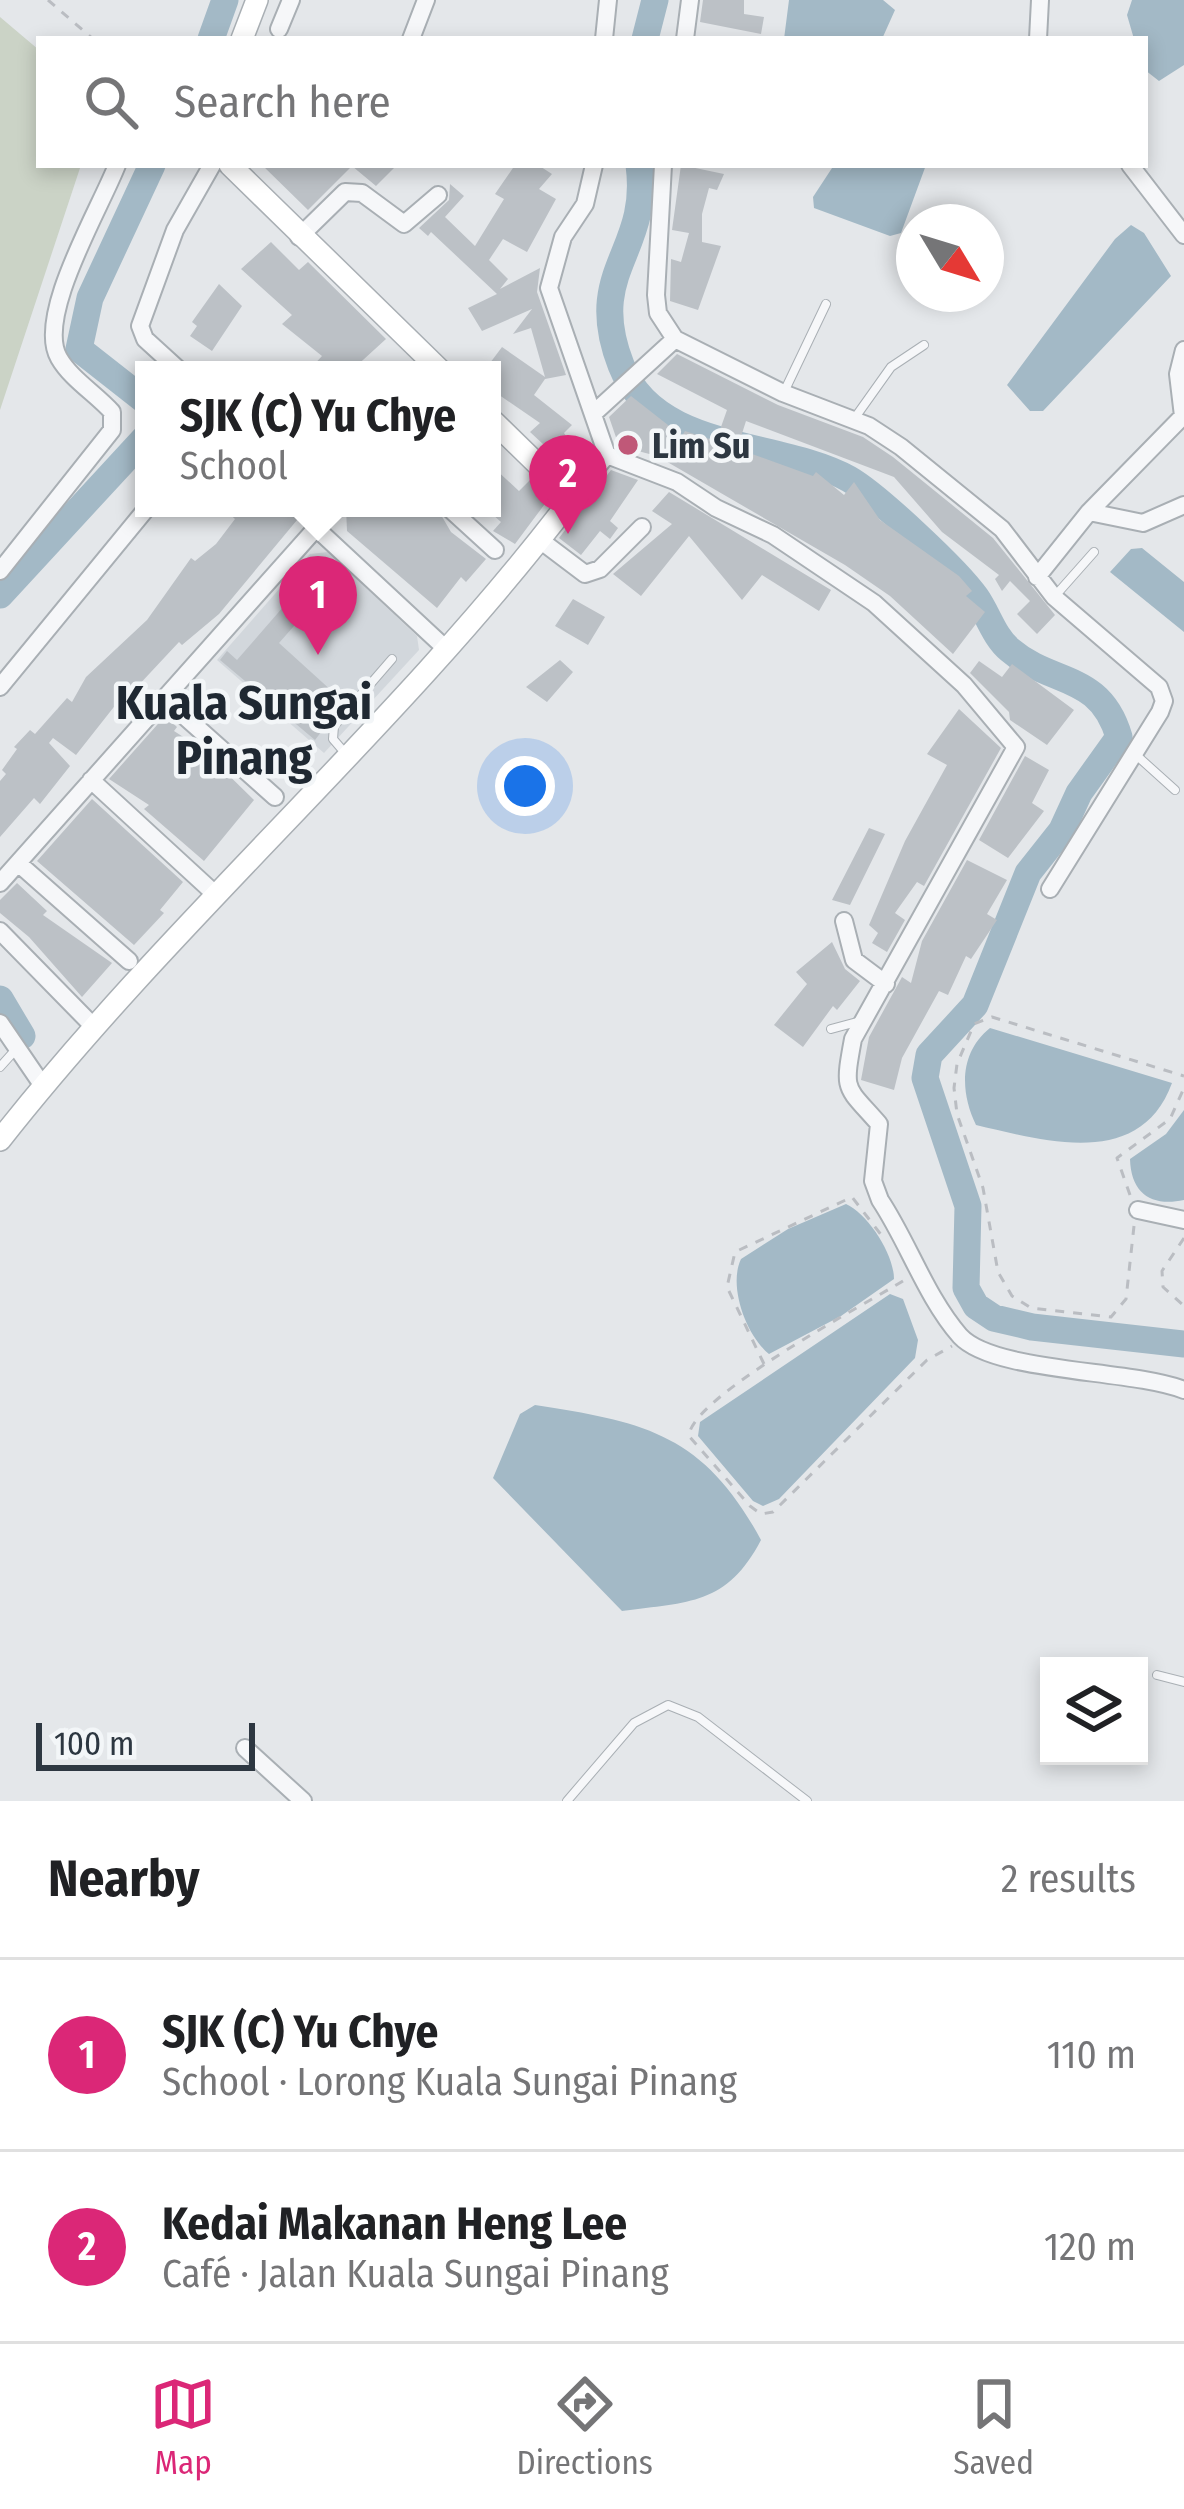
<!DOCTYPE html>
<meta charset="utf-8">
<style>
:root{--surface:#fff;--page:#f2f2f2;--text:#202124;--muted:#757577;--line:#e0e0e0;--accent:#db2777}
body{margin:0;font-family:"Fira Sans Condensed",sans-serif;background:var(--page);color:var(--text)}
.controls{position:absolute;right:36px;bottom:36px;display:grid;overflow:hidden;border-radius:0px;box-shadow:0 6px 18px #0003}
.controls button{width:108px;height:108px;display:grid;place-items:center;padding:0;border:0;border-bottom:3px solid var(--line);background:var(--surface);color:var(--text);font:60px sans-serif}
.compass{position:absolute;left:896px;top:204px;width:108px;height:108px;border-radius:50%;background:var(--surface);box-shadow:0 6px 18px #0003;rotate:128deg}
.scale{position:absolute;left:36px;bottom:30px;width:219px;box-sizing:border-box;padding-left:12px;border:6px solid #2d3741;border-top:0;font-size:33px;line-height:42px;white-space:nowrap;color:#2d3741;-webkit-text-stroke:9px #f3f6f8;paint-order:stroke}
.you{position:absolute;left:525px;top:786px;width:42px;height:42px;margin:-30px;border:9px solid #fff;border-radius:50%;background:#1a73e8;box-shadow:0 0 0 18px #1a73e833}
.badge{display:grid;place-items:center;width:78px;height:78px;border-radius:50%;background:var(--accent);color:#fff;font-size:39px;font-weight:700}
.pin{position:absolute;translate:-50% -99px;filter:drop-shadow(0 3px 6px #0008)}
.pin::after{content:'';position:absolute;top:63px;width:42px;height:36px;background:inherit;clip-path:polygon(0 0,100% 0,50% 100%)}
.popup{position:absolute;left:135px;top:361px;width:366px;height:156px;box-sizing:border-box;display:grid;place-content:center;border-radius:0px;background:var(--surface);filter:drop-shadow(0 3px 9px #0005);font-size:39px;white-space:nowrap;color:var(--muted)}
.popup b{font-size:45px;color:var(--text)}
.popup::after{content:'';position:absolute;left:50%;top:100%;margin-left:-24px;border:24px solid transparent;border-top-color:var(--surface)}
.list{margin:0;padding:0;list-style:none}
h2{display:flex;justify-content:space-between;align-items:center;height:156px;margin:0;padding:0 48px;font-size:51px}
h2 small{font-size:39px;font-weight:400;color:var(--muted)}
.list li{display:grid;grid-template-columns:78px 1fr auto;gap:36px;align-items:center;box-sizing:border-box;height:192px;padding:0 48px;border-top:3px solid var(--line)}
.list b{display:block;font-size:45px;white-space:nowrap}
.list p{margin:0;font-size:39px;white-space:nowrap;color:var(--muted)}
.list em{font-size:39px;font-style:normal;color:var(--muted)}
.icon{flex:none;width:66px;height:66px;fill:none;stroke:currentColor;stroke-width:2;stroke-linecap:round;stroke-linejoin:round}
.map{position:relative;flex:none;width:1184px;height:1801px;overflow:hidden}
.search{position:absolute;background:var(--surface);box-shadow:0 6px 18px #0003;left:36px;right:36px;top:36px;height:132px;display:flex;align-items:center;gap:30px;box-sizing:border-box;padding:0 42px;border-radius:0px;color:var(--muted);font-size:45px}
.sheet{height:540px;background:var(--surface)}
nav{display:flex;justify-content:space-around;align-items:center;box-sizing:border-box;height:168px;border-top:3px solid var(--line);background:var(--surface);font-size:33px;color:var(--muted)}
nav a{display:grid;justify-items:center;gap:6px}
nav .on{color:var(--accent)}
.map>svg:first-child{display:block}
</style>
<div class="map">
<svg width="1184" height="1801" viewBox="0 0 1184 1801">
<rect width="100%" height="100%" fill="#e4e7ea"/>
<path fill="#d2d7dc" d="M328,552L417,636L419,650L324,753L217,660L310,554Z"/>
<path fill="#cbd3c6" d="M0,17L39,50V165H81L0,410Z"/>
<path fill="#a3b9c6" d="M789,0H883L895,10L882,39H784Z
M1132,0H1184V65L1159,81L1145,70V39H1134L1127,15Z
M834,165H926L901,233L890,236L814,208L813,197Z
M1131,225L1144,233L1171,276L1043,411H1030L1007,385L1115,239Z
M1142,548L1184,582V632L1110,572L1131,549Z
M990,1028L1172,1083C1140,1170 1045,1141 976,1125C960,1092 959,1053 990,1028Z
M1184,1110V1200C1152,1207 1131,1194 1130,1159L1166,1134Z
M846,1204C868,1214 894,1254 894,1279L841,1316L769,1354C746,1335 728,1286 741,1259L788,1229Z
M890,1294L903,1299L918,1340L915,1358L779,1499L763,1506L753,1501L698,1436L700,1422Z
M535,1405C645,1422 704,1434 761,1540C727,1605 689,1602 622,1611L493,1478L520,1414Z"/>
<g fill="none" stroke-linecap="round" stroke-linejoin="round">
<path stroke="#a3b9c6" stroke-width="27" d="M211,39L225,0
M645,39L655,0
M639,165C651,253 584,270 621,365C655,453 779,440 849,479C877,495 958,571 976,597C988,614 994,637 1010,650C1052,686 1100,672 1119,737L1079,793L1062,830L1028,873L975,1005L929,1055L925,1078L968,1206L966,1288L976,1306L994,1318L1032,1327L1184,1344
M144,400L79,349L90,298L152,165
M0,595L144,439
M0,999L22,1036"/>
</g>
<path fill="#bcc1c6" d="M703,0H744V14L764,17L761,34L700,22Z
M262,165H397L376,186L352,166L308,210Z
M515,165H538L552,174L539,189L556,199L527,252L503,239L489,260L508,279L500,289L540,268L537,292L566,375L545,379L534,395L572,425L564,433L581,458L572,471L530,432L540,423L492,390L500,370L490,363L502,347L545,377L531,328L513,334L532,309L482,331L468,308L497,294L431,232L428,236L419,228L449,200L450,184L464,196L445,217L475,246L504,199L495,194Z
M681,165L724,174L717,190L709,188L702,214V242L721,246L698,310L670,301L671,259L681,262L689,233L672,230Z
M271,242L299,270L308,262L386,339L352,370H309L322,356L282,324L292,315L241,269Z
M219,284L242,306L212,351L190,336L197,326L192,322Z
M677,354L778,405L863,437L893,457L993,538L1055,615L1037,634L1017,614L1030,601L1010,581L1002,591L995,579L999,575L942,532L894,477L746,421L739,443L752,454L813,476L816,472L844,495L854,482L880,520L959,576L972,591L966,596L985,612L953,654L890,596L845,565L657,456L619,446L609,417L631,396L682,436L685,431L716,441L727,410L657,374Z
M492,466L519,491L531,479L550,497L515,544L493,531L501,522L492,514Z
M611,470L638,480L610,521L618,528L610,539L600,531L581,555L559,538Z
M669,492L831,590L819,611L762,575L742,600L689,536L641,596L613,574L672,524L652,511Z
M223,508H307L219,614L182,645L179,642L136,688L132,684L76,755L53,738L49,743L70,766L40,804L34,798L0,837V781L6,774L2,770L17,749L14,747L30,730L35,734L67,698L72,702L86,677L147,620L191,558L195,561L216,544L235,519Z
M346,508H437L451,532L486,559L466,582L461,577L437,608L347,531Z
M323,561L339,575L279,643L344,702L315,740L220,660L227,651L237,660Z
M573,599L605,617L588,645L555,626Z
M560,660L573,672L547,702L526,687Z
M979,661L1002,677L1012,664L1074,710L1047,745L1010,720L1009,712L970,673Z
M959,709L1001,748L924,886L917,882L895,913L905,920L887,952L872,943L878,933L869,925L905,841L947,765L927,754Z
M165,716L177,727L174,731L202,749L254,800L204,861L144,809L149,805L109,779Z
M1025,756L1049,770L1032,803L1044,811L1008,858L979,840Z
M92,799L183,882L160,910L164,913L134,945L37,861Z
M869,828L885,834L850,905L832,900Z
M967,860L1007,880L987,914L997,920L971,959L966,956L948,995L939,991L902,1058L894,1090L861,1080L869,1037L902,977L911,983L922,941Z
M17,883L47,911L43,915L112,963L82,997L29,937L0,913V900Z
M832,942L845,969L860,981L837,1010L833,1006L803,1047L774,1025L807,984L796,972Z"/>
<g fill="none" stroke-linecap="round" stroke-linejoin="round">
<defs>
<path id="lane" d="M784,392L826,304
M854,419L891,367L924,345
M1055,596L1094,552
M345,753L333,739L334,726L392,659
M1135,754L1175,790
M831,1029L857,1022
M0,1067L18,1047
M1157,1675L1184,1682
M567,1801L634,1723L668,1705L698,1717L807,1801"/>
<path id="street" d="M279,29L291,0
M411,39L426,0
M604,39L608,0
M685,39L690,0
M1038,39L1040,0
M594,165L585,204L563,237L549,288L607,455L677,482L716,508L773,535L874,603L964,685L1016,747L853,1039C843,1093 845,1085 879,1124L873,1181L880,1200C908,1242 926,1297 960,1336C994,1373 1130,1369 1184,1390
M1130,165L1184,235
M299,237L345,192L362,193L404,224L438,195
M675,339L783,393L869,426L901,447L1002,529L1054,597L1159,687L1164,701L1160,712L1050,889
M179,370L145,339L140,326L175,230L212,165
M594,413L675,339L658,313L656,295L663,165
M572,498L607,455
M449,508L495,550
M1089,512L1143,523L1184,505
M316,528L444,647
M540,540L585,574L600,569L642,527
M0,571L112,430V412C96,394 71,379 59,358C35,317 100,209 117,165
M1037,577L1089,512L1183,416L1178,374L1184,350
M0,687L147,508
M164,698L275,797
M91,780L215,894
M18,863L129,961
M0,883L334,508
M844,921L854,960L886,984
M0,931L94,1027
M0,1023L43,1086
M1138,1210L1184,1220
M245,1748L303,1801"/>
<path id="secondary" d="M242,39L257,0
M230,165L440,370
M0,1140C177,915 399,726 572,498L492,420"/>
</defs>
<use href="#lane" stroke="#a9afb4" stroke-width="10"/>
<use href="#street" stroke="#a9afb4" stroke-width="20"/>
<use href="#secondary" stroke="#a9afb4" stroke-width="24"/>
<path stroke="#babdc2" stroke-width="3" stroke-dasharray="9 9" stroke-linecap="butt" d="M48,0L93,39
M1130,1195L1117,1158L1170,1119L1184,1088
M1134,1226L1126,1299L1111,1317L1031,1308L1012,1296L998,1272L983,1188L957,1114L954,1088L957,1064L974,1024L992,1017L1184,1076
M1184,1238L1162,1271L1163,1287L1184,1306
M903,1281C865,1304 690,1398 689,1436L750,1506L761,1514L773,1512L927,1360L952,1346
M764,1364L727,1287L735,1252L852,1197L882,1236"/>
<use href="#lane" stroke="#f6f7f9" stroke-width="8"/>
<use href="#street" stroke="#f6f7f9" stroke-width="16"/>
<use href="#secondary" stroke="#fff" stroke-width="21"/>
</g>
<circle fill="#c05878" stroke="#f3f6f8" stroke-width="4.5" cx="628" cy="445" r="12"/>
<g text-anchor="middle" stroke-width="9" stroke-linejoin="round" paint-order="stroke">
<g font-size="36" font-weight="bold" fill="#2d3741" stroke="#f3f6f8" text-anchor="start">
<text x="652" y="458">Lim Su</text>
</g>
<g font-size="48" font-weight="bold" fill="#1f2832" stroke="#f3f6f8">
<text x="244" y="719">Kuala Sungai<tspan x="244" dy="55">Pinang</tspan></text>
</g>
</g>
</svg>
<div class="controls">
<button><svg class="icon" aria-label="layers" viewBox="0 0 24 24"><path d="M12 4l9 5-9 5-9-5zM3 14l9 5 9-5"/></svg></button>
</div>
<svg class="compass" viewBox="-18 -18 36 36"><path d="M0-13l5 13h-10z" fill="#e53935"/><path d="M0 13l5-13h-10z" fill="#757577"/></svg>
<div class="scale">100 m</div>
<div class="you"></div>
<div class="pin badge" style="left:318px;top:655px">1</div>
<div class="popup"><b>SJK (C) Yu Chye</b>School</div>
<div class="pin badge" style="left:568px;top:534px">2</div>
<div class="search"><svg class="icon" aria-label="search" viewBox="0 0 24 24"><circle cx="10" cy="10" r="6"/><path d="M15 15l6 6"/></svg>Search here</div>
</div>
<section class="sheet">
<h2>Nearby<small>2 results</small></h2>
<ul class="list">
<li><span class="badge">1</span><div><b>SJK (C) Yu Chye</b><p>School · Lorong Kuala Sungai Pinang</p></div><em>110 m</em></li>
<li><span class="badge">2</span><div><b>Kedai Makanan Heng Lee</b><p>Café · Jalan Kuala Sungai Pinang</p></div><em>120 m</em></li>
</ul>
</section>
<nav>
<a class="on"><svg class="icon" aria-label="map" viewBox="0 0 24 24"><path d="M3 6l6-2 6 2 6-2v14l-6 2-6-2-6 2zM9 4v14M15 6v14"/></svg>Map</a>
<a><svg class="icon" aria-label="directions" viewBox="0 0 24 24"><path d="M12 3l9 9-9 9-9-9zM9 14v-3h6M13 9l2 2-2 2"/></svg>Directions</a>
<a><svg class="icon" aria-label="saved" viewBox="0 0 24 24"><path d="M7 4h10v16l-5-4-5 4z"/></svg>Saved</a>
</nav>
